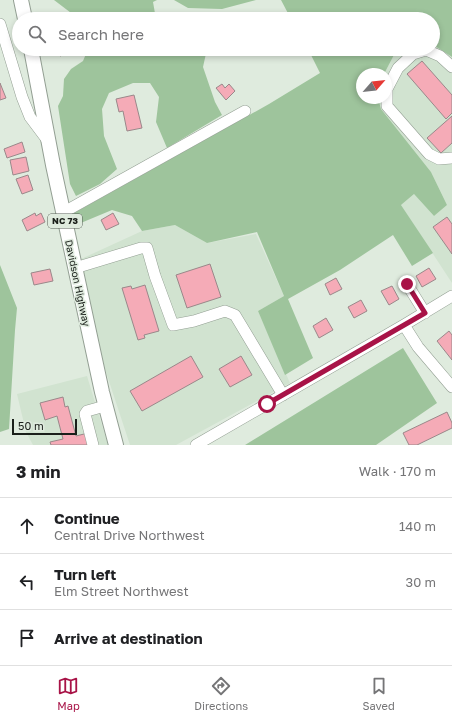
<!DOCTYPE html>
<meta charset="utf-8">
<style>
:root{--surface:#fff;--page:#f6f6f6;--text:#202124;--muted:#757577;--line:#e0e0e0;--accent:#a81347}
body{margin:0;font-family:"Golos Text",sans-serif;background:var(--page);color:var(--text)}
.compass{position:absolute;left:356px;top:68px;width:36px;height:36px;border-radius:50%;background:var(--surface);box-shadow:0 2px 6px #0003;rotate:62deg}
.scale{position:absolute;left:12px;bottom:10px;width:65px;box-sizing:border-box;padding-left:4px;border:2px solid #1a1f1a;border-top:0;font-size:11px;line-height:14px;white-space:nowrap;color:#1a1f1a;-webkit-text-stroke:3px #dfebde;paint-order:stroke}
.stop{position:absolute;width:12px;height:12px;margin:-9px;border:3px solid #a81347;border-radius:50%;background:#fff}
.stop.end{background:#a81347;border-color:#fff;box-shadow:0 1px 4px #0008}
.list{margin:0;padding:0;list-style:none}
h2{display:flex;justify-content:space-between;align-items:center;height:52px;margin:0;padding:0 16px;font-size:17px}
h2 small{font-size:13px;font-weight:400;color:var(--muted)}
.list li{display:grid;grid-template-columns:26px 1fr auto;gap:12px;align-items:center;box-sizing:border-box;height:56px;padding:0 16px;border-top:1px solid var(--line)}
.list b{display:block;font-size:15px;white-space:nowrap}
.list p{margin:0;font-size:13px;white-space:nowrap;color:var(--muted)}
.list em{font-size:13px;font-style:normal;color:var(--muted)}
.icon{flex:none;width:22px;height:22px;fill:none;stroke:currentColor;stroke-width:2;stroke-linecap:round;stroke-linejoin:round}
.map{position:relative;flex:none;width:452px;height:445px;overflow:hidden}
.search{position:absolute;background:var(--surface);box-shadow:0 2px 6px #0003;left:12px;right:12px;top:12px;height:44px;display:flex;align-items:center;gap:10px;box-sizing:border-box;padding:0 14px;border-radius:22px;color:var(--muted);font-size:15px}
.sheet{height:220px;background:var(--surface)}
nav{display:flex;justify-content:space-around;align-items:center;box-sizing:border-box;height:56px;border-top:1px solid var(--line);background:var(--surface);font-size:11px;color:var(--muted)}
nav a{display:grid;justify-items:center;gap:2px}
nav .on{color:var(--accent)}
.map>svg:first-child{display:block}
</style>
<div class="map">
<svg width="452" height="445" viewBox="0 0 452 445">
<rect width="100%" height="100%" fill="#dfebde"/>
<path fill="#d1e3d0" d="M433,46H435L452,57V283L401,205L414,194L434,216L447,205L431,172L381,109L378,98H386V74H384L395,53L405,49H433Z
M175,225L207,243L256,234L284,296L258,311L290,383L176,445H130L104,366L81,259L142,231Z
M87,376L108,445H33L26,432L17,394Z"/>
<path fill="#9ec49c" d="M54,0H157L153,2L156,19H79Z
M174,0H256L222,9L188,8Z
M281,0H452V57L435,46H433V19H291Z
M88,49H207L203,67L215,102L222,115L167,148L156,122L159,97L150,83H133L109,93L102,109L104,136L117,169L100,184L76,196L70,184L58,106L63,96L64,79L71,69L83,61Z
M308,49H405L395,53L384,74H362V98H378L381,109L431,172L447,205L434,216L414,194L401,205L433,253L412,266L393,235L340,270L288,299L313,358L285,375L258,311L284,296L257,232L207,243L175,225L142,231L132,216L112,210L76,225L74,213L269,104L320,73Z
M0,265L17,308L15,330L9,429L0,432Z
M403,348L437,403L376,445H245Z"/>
<path fill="#f5abb7" stroke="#9a888a" d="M58,49H71L72,52L60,56Z
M422,61L452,95V113L446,119L407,74Z
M0,83L6,98L0,100Z
M222,84L225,88L229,84L235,91L226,100L216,88Z
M134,95L142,128L127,131L123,111L119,112L116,99Z
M452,116V143L441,153L427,138Z
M22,142L25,152L7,158L4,149Z
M26,157L29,171L13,175L10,160Z
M28,175L33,190L22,194L16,179Z
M35,213L36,216L41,213L45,222L27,231L22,220Z
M113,213L119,224L106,230L101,220Z
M447,217L452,224V254L433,227Z
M210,264L221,297L187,308L176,275Z
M429,268L436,279L422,287L416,276Z
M50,269L53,281L34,285L31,273Z
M336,278L342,289L330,295L325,284Z
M145,285L159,331L144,335L145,338L138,340L122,288L131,286L132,289Z
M392,286L399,299L389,305L381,291Z
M361,300L367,311L354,318L348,307Z
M326,318L333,330L319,338L313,326Z
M449,331L452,335V360L437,341Z
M191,356L203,377L142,411L130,391Z
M241,356L252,375L230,387L219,369Z
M63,397L65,407L68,406L76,436L88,433L91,445H51L50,442L63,439L57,416L45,420L40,403Z
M447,412L452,423V428L417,445H409L403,433Z"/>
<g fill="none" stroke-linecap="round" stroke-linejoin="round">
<defs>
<path id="minor" d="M0,24L22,97L30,117L48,141
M452,67L440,56L426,50L413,54L398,68L387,89V106L429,154L439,159L452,158
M64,212L245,111
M75,268L141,248H147L155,276L173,325L194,321L225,311L235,315L283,395
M407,284L425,313
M404,325L418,347L452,387
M93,445L85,414L87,411L105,406
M196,445L404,325L452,296"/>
<path id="major" d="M21,0L25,19
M31,49L53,165L102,392L116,445"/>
</defs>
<use href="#minor" stroke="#939f93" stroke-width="12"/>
<use href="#major" stroke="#939f93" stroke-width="16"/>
<use href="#minor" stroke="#fff" stroke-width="11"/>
<use href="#major" stroke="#fff" stroke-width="14"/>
</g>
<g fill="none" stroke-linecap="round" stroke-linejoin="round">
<path stroke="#a81347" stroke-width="5" d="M267,404L425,313L407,284"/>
</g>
<g text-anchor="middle" stroke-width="3" stroke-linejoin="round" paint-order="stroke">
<rect fill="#dfebde" stroke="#555c55" stroke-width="1" x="48" y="214" width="34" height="14" rx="3"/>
<g font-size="9" font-weight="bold" fill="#1a1f1a">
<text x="65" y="224">NC 73</text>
</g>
<g font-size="10" fill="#1a1f1a" stroke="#dfebde">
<text transform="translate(78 283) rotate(78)" y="4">Davidson Highway</text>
</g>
</g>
</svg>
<svg class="compass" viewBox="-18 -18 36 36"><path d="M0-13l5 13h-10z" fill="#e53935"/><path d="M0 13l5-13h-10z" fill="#757577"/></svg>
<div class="scale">50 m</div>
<div class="stop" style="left:267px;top:404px"></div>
<div class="stop end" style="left:407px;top:284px"></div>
<div class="search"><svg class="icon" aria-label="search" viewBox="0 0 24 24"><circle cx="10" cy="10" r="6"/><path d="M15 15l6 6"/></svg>Search here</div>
</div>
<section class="sheet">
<h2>3 min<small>Walk · 170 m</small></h2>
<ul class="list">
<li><svg class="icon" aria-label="ahead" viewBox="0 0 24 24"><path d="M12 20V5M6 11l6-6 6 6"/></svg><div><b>Continue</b><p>Central Drive Northwest</p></div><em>140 m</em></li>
<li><svg class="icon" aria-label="left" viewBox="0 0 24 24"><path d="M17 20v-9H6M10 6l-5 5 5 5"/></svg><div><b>Turn left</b><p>Elm Street Northwest</p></div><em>30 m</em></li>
<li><svg class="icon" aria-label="arrive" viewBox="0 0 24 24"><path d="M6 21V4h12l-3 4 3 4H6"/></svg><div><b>Arrive at destination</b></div></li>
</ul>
</section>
<nav>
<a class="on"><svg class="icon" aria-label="map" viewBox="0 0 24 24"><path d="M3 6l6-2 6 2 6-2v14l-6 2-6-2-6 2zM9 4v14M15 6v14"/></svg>Map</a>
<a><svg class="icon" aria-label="directions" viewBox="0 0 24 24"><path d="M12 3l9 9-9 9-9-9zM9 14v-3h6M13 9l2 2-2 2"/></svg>Directions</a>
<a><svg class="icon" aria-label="saved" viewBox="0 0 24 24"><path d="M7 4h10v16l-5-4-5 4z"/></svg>Saved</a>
</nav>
